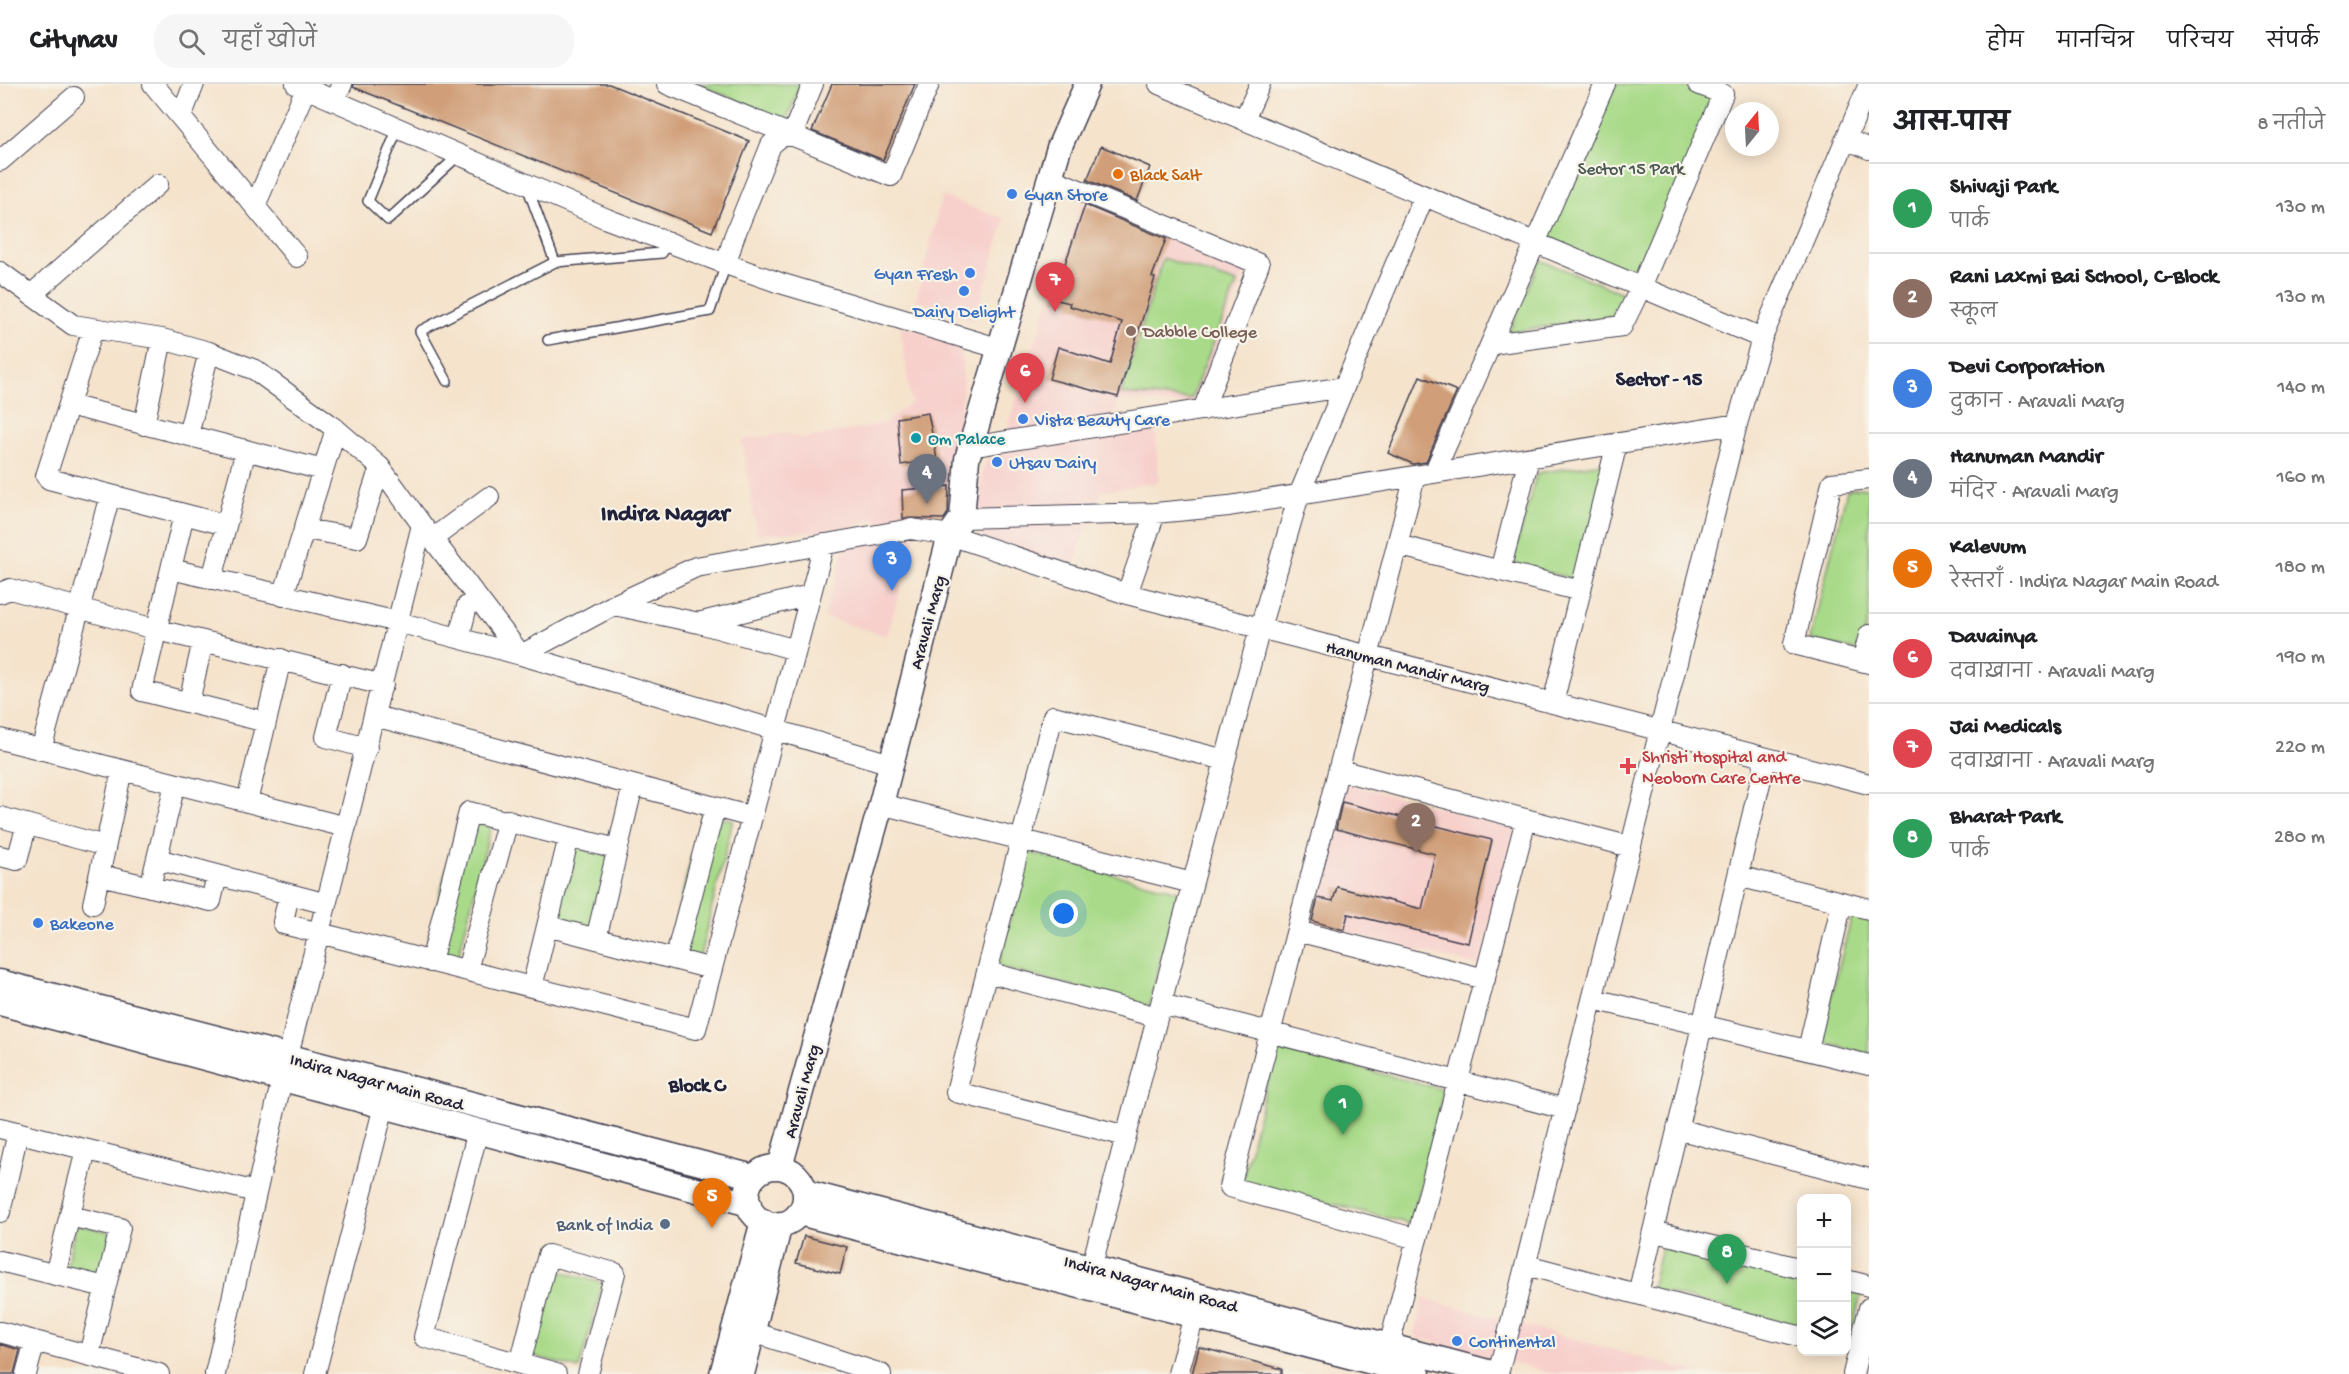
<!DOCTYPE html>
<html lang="hi">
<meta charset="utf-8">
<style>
:root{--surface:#fff;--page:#f6f6f6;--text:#202124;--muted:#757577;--line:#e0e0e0;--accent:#db2777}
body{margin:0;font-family:"Gochi Hand","Playpen Sans Deva",sans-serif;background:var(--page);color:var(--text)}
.controls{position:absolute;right:18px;bottom:18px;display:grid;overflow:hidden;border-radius:12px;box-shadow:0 3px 15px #0003}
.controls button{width:54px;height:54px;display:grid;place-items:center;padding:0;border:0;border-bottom:2px solid var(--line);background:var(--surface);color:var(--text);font:30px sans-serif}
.compass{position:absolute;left:1725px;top:18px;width:54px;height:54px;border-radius:50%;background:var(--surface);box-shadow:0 3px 15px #0003;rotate:18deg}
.you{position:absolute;left:1064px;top:830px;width:21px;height:21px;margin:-15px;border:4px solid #fff;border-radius:50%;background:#1a73e8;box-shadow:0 0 0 9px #1a73e833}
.badge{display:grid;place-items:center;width:39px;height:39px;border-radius:50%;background:var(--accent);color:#fff;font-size:20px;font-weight:700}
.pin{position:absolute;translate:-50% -50px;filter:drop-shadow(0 2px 3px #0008)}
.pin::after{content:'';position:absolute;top:32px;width:21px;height:18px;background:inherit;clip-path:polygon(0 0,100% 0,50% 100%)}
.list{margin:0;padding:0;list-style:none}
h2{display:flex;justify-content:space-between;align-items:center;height:78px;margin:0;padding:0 24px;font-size:26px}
h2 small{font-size:20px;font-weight:400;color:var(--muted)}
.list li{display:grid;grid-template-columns:39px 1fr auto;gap:18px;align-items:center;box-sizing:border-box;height:90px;padding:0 24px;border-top:2px solid var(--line)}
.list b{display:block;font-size:22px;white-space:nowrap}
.list p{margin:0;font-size:20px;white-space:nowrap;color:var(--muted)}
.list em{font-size:20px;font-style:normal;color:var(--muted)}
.icon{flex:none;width:33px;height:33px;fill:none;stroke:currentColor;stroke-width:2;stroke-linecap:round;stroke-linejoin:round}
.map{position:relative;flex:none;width:1869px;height:1290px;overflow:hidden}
header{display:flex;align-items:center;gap:36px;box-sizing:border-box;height:84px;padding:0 30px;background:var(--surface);border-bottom:2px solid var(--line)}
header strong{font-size:28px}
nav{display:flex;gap:33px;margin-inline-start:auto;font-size:21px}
.search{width:420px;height:54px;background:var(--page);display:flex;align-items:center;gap:15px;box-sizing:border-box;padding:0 21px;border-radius:24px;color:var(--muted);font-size:22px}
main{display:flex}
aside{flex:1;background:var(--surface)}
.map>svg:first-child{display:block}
</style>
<header>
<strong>Citynav</strong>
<div class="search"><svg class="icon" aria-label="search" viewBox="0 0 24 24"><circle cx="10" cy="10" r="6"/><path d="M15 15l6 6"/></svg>यहाँ खोजें</div>
<nav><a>होम</a><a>मानचित्र</a><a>परिचय</a><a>संपर्क</a></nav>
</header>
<main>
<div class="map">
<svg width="1869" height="1290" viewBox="0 0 1869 1290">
<rect width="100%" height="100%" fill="#f7f3e8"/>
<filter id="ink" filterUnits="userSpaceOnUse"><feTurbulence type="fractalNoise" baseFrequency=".0167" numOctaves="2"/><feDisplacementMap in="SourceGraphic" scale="12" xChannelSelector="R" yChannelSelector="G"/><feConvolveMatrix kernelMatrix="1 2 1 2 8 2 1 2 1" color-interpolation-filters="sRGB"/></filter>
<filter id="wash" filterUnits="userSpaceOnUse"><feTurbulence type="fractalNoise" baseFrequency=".008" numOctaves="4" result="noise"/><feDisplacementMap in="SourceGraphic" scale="24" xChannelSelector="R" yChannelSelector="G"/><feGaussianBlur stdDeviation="1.35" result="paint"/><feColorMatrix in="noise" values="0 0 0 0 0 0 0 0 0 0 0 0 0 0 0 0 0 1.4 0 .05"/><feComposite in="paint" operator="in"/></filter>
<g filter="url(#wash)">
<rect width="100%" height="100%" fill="#f5e3cc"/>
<path fill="#f7d0cc" d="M942,112L1005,135L975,236L916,216Z
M1082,118L1247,184L1193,321L1119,316L1106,351L1155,342L1159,398L1102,407L1092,427L1074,480L982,460L980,437L982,387L990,369L1005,349Z
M900,241L961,260L963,303L953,394L956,428L954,440H897L872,436L836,447L757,450L742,356L786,349L802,355L883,340L911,319Z
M916,450L887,552L824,533L846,459Z
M1343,699L1515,743L1479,882L1307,838Z
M1423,1214L1702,1290H1554L1414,1253Z"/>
<path fill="#a9da89" stroke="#667e62" stroke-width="1.5" d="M698,0H801L786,37Z
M1612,0H1680L1715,14L1639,193L1546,155Z
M1163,174L1237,199L1191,315L1121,310Z
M1540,176L1625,210L1616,232L1509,248Z
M1610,378L1577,496L1512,479L1537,389Z
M1869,403V532L1860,567L1810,556L1847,406Z
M702,729L733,736L698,880L667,872Z
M459,734L491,742L456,882L424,874Z
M566,761L611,772L591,851L547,841Z
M1027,768L1178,807L1149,922L998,883Z
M1852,831L1869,835V970L1820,958Z
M1276,963L1445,1006L1411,1140L1242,1097Z
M76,1140L117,1150L106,1198L65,1189Z
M1662,1160L1801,1195V1243L1651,1205Z
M555,1186L603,1199L579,1285L531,1271Z
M1847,1207L1861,1210L1850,1255L1847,1254Z"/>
<g id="blocks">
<path fill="#d09e78" d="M354,0H609L749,57L712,148L353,3Z
M832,0H915L883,76L812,47Z
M1101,62L1150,83L1137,117L1087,96Z
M1085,121L1166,155L1152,193L1155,194L1118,313L1049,295L1058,263L1110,280L1122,238L1069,222L1070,219L1053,215Z
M1420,292L1457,307L1426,378L1413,380L1388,369Z
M928,329L937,375L901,381L897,334Z
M949,402L948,429L944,435L903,434L902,406Z
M1342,718L1492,756L1468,859L1348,830L1344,846L1312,837L1318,814L1333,817L1337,803L1422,825L1435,770L1336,745Z
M804,1152L847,1163L840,1190L796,1179Z
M0,1260L20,1266L14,1290H0Z
M1199,1263L1282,1285V1290H1192Z"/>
</g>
</g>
<g filter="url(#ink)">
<use href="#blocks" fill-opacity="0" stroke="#423f51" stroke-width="1.5"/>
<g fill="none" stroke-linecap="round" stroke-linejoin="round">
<defs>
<path id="service" d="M398,44L368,117L388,136L459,71
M527,102L555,178
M548,256L710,227L726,180
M447,297L420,247L555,178L662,169L668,158"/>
<path id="minor" d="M153,0L297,173
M296,0L607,135L726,180L780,199L998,264
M667,0L891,92L929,0
M1159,0L1762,254
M334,17L342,0
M181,33L194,0
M1244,36L1260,0
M1846,55L1869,65
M0,77L74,13
M1050,94L1259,180L1203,326
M255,122L306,4
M726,180L734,153L771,61L780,53L792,51L813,0
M0,188L73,241L162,255L209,268L255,286L336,345L380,383L422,441L282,995L215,1290
M31,211L158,100
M93,245L46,392L49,395L226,441
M1492,260L1622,242L1641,203L1723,10L1698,0
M69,321L323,386
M144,341L162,255
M188,351L209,268
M970,363L1343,303
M1434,389L1605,0
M1415,392L1397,461L1581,507
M1869,395L1832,399L1794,560L1869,579
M184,430L142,607L266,638
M962,434L1155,429L1229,422L1737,340
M422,441L521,571L614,521L696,483L911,445L950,451L1127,510L1869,700
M304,445L357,454L380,383
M432,455L489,413
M1397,461L1230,1103L1417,1155
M171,485L398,538L521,571L891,680
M1500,487L1529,374
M212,495L246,366
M0,509L10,505L158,546L383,601
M1127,510L1155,429
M283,512L336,345
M614,521L699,539L796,566
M702,538L810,511
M459,554L467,522
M1862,577L1869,551
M342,590L326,653L367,664
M189,618L203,557
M1553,619L1617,359
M375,632L752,733
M0,655L346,743
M41,666L110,411
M1339,686L1631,763
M247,718L281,575
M881,720L1192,799
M0,733L105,762
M0,772L17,776L27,740
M157,775L327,820
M100,791L211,817L217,791
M1738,792L1869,825
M150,803L175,700
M289,810L283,838L284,840L696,945L824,460
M93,820L122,686
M547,842L712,885
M1297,847L1485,895
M596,855L633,701
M675,875L715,723
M431,878L469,728L617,765
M467,886L508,736
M987,888L1157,933
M532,903L569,753
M1593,915L1869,981
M1161,920L1565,1025
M1808,966L1842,818
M0,1044L256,1108
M1677,1045L1869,1095
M478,1047L424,1253L556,1290
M1126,1052L956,1008L1053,632L1225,676
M0,1128L18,1048
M70,1132L120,1144L89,1271
M1653,1147L1802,1185
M0,1177L105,1203
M1526,1181L1802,1253
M55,1191L86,1066
M1088,1196L1260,544L1299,411L1424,112
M1846,1196L1869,1202
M1638,1210L1766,674
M0,1248L159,1290
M753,1248L881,1290
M1389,1262L1526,735
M520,1280L548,1171L615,1189L588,1290
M26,1290L35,1257
M315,1290L384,1022
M1178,1290L1194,1232
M1498,1290L1737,340L1762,254L1869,0
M1853,1290L1869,1224"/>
<path id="tertiary" d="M0,898L754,1093
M0,919L749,1120
M780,1083L881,720L950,451L962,434L967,375L1038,134L1059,64L1087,0
M747 1112a29 29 0 1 1 58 0a29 29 0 1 1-58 0Z
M805,1108L1496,1290
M799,1129L1418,1290
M722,1290L763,1137
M742,1290L780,1140"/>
</defs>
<use href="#service" stroke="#423f51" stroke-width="12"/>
<use href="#minor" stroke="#423f51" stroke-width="22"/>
<use href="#tertiary" stroke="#423f51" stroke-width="27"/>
<use href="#service" stroke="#fff" stroke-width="9"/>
<use href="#minor" stroke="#fff" stroke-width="20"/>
<use href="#tertiary" stroke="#fff" stroke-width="24"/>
</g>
</g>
<circle fill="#e8710a" stroke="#f7f3e8" stroke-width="2" cx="1118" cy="90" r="6"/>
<g fill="#3f7fe0" stroke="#f7f3e8" stroke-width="2">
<circle cx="1012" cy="110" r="6"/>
<circle cx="970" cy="189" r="6"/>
<circle cx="964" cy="207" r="6"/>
<circle cx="1023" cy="335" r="6"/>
<circle cx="997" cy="378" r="6"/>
<circle cx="38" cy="839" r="6"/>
<circle cx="1457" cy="1257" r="6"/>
</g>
<circle fill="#8d6e63" stroke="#f7f3e8" stroke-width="2" cx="1131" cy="247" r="6"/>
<circle fill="#0f9aa8" stroke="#f7f3e8" stroke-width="2" cx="916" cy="354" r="6"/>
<path fill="#e0444e" stroke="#f7f3e8" stroke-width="2" d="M1625 673h6v6h6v6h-6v6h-6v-6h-6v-6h6z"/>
<circle fill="#5c6f8a" stroke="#f7f3e8" stroke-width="2" cx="665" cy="1140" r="6"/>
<g text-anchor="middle" stroke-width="4.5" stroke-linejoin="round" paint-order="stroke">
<g font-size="18" fill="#4a5952" stroke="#f7f3e8">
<text x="1631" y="90">Sector 15 Park</text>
</g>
<g font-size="18" fill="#c56008" stroke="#f7f3e8" text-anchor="start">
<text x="1130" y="96">Black Salt</text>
</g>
<g font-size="18" fill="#366cbe" stroke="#f7f3e8" text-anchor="start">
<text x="1024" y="116">Gyan Store</text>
<text x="958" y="195" text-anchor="end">Gyan Fresh</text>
<text x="964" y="233" text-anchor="middle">Dairy Delight</text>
<text x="1035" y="341">Vista Beauty Care</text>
<text x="1009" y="384">Utsav Dairy</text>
<text x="50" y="845">Bakeone</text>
<text x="1469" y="1263">Continental</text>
</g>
<g font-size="18" fill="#785e54" stroke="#f7f3e8" text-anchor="start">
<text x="1143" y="253">Dabble College</text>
</g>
<g font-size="18" fill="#0d838f" stroke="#f7f3e8" text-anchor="start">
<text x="928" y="360">Om Palace</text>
</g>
<g font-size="18" fill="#22223b" stroke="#f7f3e8">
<text transform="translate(927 538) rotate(-75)" y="6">Aravali Marg</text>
<text transform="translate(1408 582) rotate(14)" y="6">Hanuman Mandir Marg</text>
<text transform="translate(377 997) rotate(15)" y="6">Indira Nagar Main Road</text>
<text transform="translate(801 1007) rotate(-75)" y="6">Aravali Marg</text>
<text transform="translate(1151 1199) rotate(15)" y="6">Indira Nagar Main Road</text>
</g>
<g font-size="18" fill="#be3a42" stroke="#f7f3e8" text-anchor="start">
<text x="1642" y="678">Shristi Hospital and<tspan x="1642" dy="21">Neoborn Care Centre</tspan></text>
</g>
<g font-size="18" fill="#4e5e75" stroke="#f7f3e8" text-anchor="end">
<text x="653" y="1146">Bank of India</text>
</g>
<g font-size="20" font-weight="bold" fill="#22223b" stroke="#f7f3e8">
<text x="1659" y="301">Sector - 15</text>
<text x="697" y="1007">Block C</text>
</g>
<g font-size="24" font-weight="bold" fill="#22223b" stroke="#f7f3e8">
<text x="665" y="436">Indira Nagar</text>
</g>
</g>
</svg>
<div class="controls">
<button>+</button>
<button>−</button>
<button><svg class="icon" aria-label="layers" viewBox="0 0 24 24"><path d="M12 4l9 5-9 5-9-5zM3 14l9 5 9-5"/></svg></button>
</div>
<svg class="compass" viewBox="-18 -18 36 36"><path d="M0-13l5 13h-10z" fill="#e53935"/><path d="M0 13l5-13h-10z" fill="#757577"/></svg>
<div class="you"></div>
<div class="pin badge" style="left:1343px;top:1051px;background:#2e9e5b">1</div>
<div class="pin badge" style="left:1416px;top:769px;background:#8d6e63">2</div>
<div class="pin badge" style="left:892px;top:507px;background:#3f7fe0">3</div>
<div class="pin badge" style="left:927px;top:420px;background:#6b7280">4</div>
<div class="pin badge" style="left:712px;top:1144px;background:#e8710a">5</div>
<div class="pin badge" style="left:1025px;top:319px;background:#e0444e">6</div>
<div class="pin badge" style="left:1055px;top:228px;background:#e0444e">7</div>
<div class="pin badge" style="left:1727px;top:1200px;background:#2e9e5b">8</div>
</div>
<aside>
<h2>आस-पास<small>8 नतीजे</small></h2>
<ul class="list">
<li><span class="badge" style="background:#2e9e5b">1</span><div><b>Shivaji Park</b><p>पार्क</p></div><em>130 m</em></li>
<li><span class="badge" style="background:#8d6e63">2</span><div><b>Rani Laxmi Bai School, C-Block</b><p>स्कूल</p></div><em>130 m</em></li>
<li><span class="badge" style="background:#3f7fe0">3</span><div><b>Devi Corporation</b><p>दुकान · Aravali Marg</p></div><em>140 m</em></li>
<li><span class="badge" style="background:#6b7280">4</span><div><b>Hanuman Mandir</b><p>मंदिर · Aravali Marg</p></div><em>160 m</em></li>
<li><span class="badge" style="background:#e8710a">5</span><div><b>Kalevum</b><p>रेस्तराँ · Indira Nagar Main Road</p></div><em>180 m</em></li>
<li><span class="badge" style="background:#e0444e">6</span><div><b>Davainya</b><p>दवाख़ाना · Aravali Marg</p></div><em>190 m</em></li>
<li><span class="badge" style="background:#e0444e">7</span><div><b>Jai Medicals</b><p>दवाख़ाना · Aravali Marg</p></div><em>220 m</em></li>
<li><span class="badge" style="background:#2e9e5b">8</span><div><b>Bharat Park</b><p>पार्क</p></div><em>280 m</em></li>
</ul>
</aside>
</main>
